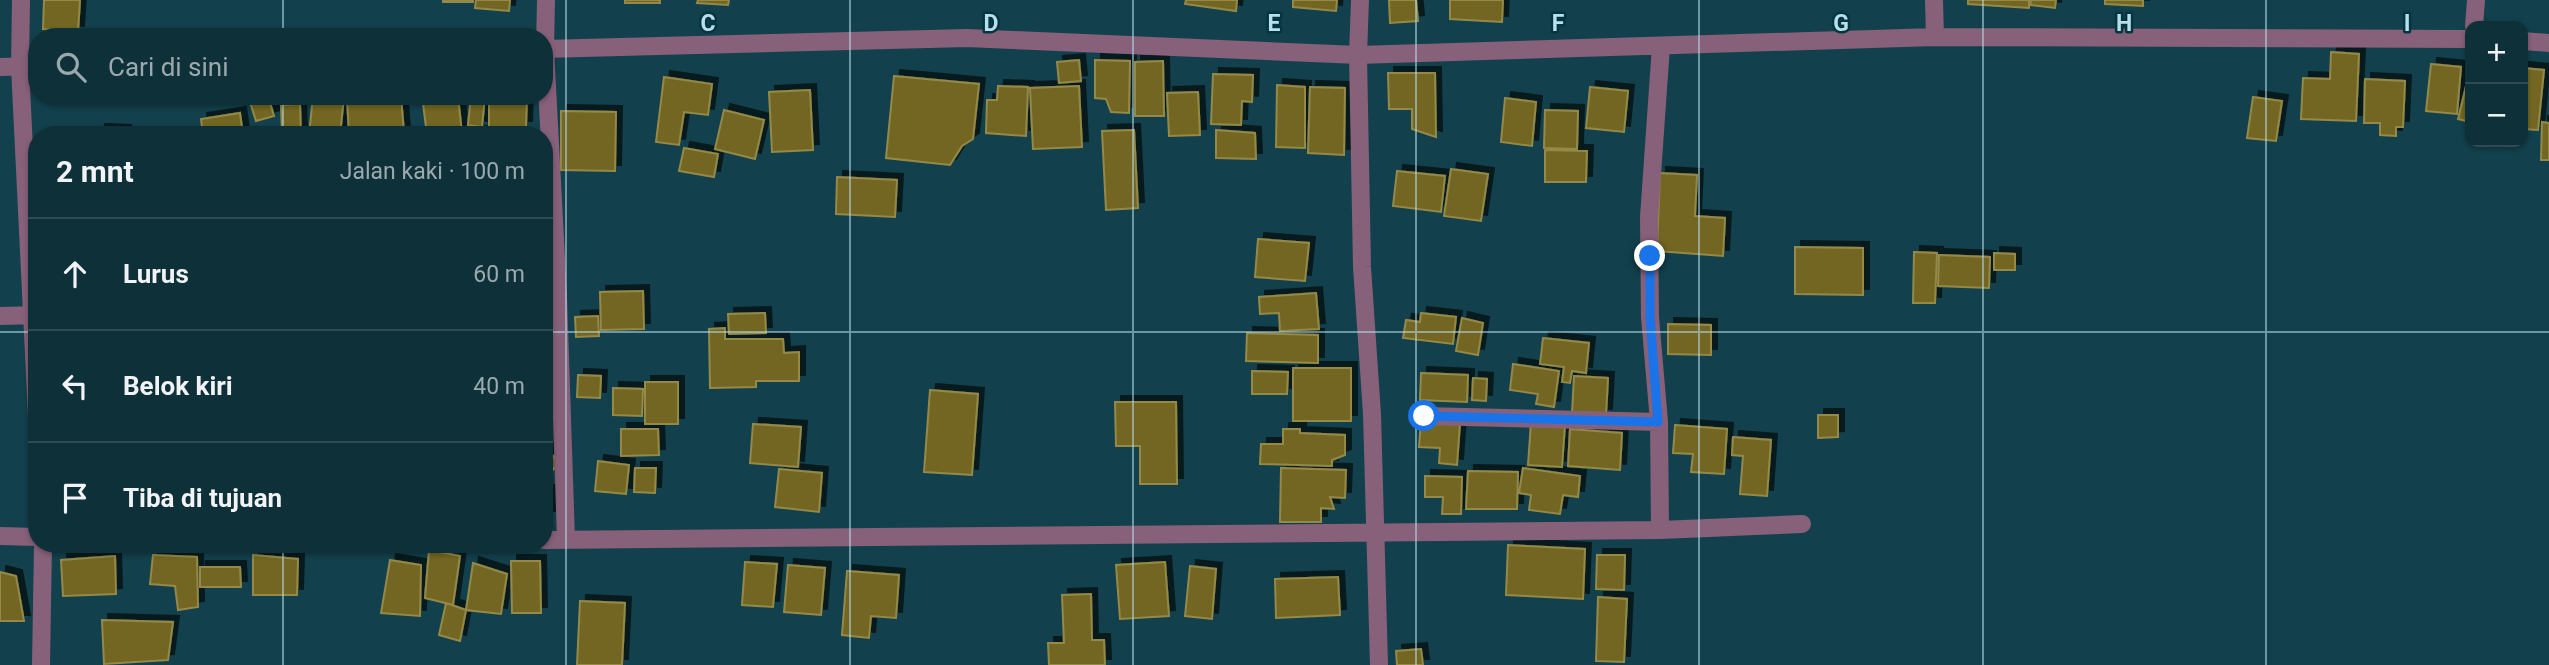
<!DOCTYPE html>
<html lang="id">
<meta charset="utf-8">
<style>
:root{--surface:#0e3039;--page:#173841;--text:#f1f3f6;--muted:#9ba9ae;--line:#2e4b53}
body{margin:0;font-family:Roboto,sans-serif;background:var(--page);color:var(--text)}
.controls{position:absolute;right:21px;top:21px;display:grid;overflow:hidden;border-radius:14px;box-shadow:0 2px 5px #0004}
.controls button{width:63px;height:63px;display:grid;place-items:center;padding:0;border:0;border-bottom:2px solid var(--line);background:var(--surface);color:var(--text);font:35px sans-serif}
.stop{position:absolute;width:21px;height:21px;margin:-16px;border:5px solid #1a73e8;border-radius:50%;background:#fff}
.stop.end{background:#1a73e8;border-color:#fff;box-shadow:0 2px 7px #0008}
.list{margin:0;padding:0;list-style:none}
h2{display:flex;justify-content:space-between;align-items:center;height:91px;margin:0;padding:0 28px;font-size:30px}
h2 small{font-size:23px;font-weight:400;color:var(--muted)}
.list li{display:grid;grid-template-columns:46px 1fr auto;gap:21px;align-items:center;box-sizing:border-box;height:112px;padding:0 28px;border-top:2px solid var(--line)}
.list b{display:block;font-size:26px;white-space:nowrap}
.list em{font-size:23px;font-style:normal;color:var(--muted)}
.icon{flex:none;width:38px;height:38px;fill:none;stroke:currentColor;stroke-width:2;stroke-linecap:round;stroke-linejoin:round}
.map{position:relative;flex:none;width:2549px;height:665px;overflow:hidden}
.search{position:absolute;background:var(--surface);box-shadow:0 2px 5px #0004;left:28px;top:28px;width:525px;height:77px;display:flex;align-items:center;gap:18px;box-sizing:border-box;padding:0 24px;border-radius:28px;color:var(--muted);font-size:26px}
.panel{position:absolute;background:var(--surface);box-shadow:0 2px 5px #0004;left:28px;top:126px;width:525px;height:427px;border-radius:28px}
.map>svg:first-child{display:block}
</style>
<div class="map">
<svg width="2549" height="665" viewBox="0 0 2549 665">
<defs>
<filter id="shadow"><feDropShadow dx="6" dy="-6" stdDeviation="0" flood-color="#0009"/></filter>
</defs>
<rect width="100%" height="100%" fill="#12404c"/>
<path fill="#726623" stroke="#958947" stroke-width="2" filter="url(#shadow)" d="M44,0H80L78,32L43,29Z
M443,0H473V2H443Z
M476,0H510L509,11L475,8Z
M625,0H660V3H625Z
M698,0H729L728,5L697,3Z
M1186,0H1237L1236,11L1185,4Z
M1293,0H1337L1336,11L1293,7Z
M1389,0H1416L1418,21L1390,23Z
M1450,0H1503L1502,22L1450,19Z
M1968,0H2029V8L1968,4Z
M2031,0H2056L2055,8L2030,5Z
M2105,0H2143V6L2105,4Z
M2331,52L2359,54L2356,121L2301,119L2303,78L2330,79Z
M1079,60L1081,81L1059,83L1057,62Z
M1095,60L1130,61L1129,113L1111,112L1106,99L1095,98Z
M1163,61L1164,116H1135V62Z
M2431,64L2461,67L2457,114L2426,111Z
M2523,68L2544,70L2538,130L2523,129Z
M2470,70V122L2458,119Z
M1388,73H1435L1436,137L1412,129V109H1389Z
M1213,74L1253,75L1252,102L1242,101L1241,125L1211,124Z
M894,76L979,84L973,139L962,146L950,165L886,158Z
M664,77L712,84L708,115L684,112L679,145L656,142Z
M2365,79L2405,81L2403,127H2396V136L2380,135V123H2364Z
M1277,85L1305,87V148L1276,147Z
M998,86L1028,87L1026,136L986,133L987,100H997Z
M1079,86L1082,147L1033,149L1030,88Z
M1310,87L1345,88L1344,155L1308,153Z
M1590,87L1628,91L1624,132L1586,128Z
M810,90L813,150L772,152L769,92Z
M1198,92L1200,135L1169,136L1167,93Z
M248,96H268L274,116L256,121Z
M313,96L344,97L340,135H309Z
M401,96L404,133L349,135L347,97Z
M422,96H458L462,134L427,135Z
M471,96H485L482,127L468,125Z
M489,96L527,97L526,127H489Z
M2253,97L2282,101L2276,141L2247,138Z
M1505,98L1536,102L1532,146L1501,142Z
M300,104L301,135H282L281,105Z
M724,110L764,120L755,159L715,149Z
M1545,110L1578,111L1577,149L1544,148Z
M561,111L616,112L615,171L561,170Z
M240,113L243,135H203L201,119Z
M2542,122L2549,123V160H2541Z
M99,130L125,131V135H98Z
M1134,130L1138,208L1106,210L1102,131Z
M1216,130L1255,133L1256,159L1216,158Z
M477,132L501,133V135H477Z
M35,143H37V206Z
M684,148L718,154L714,177L679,171Z
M1545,150L1587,151L1586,182H1545Z
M1451,169L1488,174L1481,221L1444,216Z
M1397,171L1445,176L1441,212L1393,206Z
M1660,173L1697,175L1695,216L1725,218L1723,256L1657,251Z
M837,177L897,180L895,217L836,214Z
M1258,239L1309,243L1305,281L1255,277Z
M1795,247L1863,248V295L1795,294Z
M1914,252L1937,253L1935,303H1913Z
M1994,253L2015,254V270H1994Z
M1939,255L1990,257L1989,288L1938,286Z
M643,291L644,329L601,330L600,292Z
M1316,293L1319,329L1280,331L1279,313L1260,314L1259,297Z
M765,313L766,333L729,334L728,314Z
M1421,313L1456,317L1453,344L1403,338L1406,320L1420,322Z
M598,316L599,336L576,337L575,317Z
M1462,318L1483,323L1478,355L1456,351Z
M1668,324L1711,325V355L1668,354Z
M725,328V339H783L784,353L799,352V381H756V387L710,388L709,329Z
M1247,333L1318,335V363L1246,361Z
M1543,338L1589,343L1586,373L1572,371L1570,383L1562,382L1564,367L1540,364Z
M1513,364L1559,371L1554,407L1536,404L1538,394L1510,390Z
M1293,368H1351V421H1293Z
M1252,371L1288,372L1287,394H1252Z
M1421,373L1468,375L1467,402L1420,400Z
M578,375L601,376L600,398L577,397Z
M1574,376L1608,378L1606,415L1572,413Z
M1473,378L1487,379L1486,401L1472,400Z
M645,382H678V424H645Z
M613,388L643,389L642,416L613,415Z
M930,390L978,394L972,475L924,472Z
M1115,402H1176L1177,484H1140V446H1116Z
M1818,415H1838V437L1818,438Z
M1421,420L1460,423L1457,465L1439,463L1440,448L1419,447Z
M1531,422L1565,425L1562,467L1528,465Z
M753,424L801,427L798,467L750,463Z
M1675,425L1727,429L1724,474L1691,472L1693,454L1673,453Z
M621,429H658L659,455L621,456Z
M1283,429H1300V433L1345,435V455L1332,460V466L1260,464L1261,444H1283Z
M1570,429L1622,433L1620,470L1568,466Z
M1733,437L1771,440L1767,496L1740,494L1743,456L1732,455Z
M544,445L559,463L544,480Z
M598,461L629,465L626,494L595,491Z
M635,468H656L655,493L634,492Z
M1281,468L1346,470L1345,498L1330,497L1334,509L1321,508V522H1280Z
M1523,468L1580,476L1578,497L1563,495L1560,514L1529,510L1531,495L1519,493Z
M779,469L822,473L819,512L775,507Z
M1468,471L1518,472L1517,509H1466Z
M1425,476L1462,477L1461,514H1442L1443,497H1425Z
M544,491H549L550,517H544Z
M1508,545L1585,549L1583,599L1506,595Z
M429,550L460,556L453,605L425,598Z
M153,555L197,557L198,607L178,610L175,586L150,584Z
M253,555L298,559L297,595H253Z
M1597,555H1625L1624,590L1596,589Z
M115,556L116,594L63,596L61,560Z
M390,560L421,565L420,616L381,613Z
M511,561H540L541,613H512Z
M745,562L777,564L773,607L742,605Z
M1165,562L1169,616L1120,619L1116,565Z
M473,563L507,574L501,614L466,610Z
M788,565L825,568L821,615L784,612Z
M1190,566L1216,569L1212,619L1185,616Z
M200,567H240L241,587H200Z
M847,571L899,575L896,618L871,616L869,638L842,635Z
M0,572L16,576L24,621H0Z
M1338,577L1340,615L1276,618L1275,579Z
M1091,594L1092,640H1104L1105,665H1049L1048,643H1064L1062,595Z
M1598,597L1627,599L1624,662L1596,661Z
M580,601L625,603L622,665H577Z
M446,603L466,610L460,641L439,635Z
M102,620L173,622L168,660L104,664Z
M1421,649L1423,665H1397L1396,651Z"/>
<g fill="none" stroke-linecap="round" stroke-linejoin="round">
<path stroke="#87607a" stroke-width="18" d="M21,0L20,67L37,415
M546,0L545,49L558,296L566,540
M1360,0L1358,55L1362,267L1372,414L1379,665
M1934,0L1935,37
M2474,26L2476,0
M2523,41L2549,43
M544,49L967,38L1358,55L1935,37L2470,39
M0,67L37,66
M0,316L37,315
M1424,416L1659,422
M1660,530L1659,422L1650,317L1649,217L1661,46
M0,536L37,537
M544,540L1660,530L1802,524
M41,665L43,544"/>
</g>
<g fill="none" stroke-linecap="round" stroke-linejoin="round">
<path stroke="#1a73e8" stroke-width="9" d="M1424,416L1658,422L1650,317V256"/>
</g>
<path fill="none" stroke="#b8dfeb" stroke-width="2" stroke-opacity="0.55" d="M283,0V37M566,0V665M850,0V665M1133,0V665M1416,0V665M1699,0V665M1983,0V665M2266,0V665M283,96V135M0,332H37M544,332H2549M283,544V665"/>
<g font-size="23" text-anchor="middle" font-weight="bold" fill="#b8dfeb" stroke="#043541" stroke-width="5" stroke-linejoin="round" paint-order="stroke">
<text x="708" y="31">C</text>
<text x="991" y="31">D</text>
<text x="1274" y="31">E</text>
<text x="1558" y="31">F</text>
<text x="1841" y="31">G</text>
<text x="2124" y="31">H</text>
<text x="2407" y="31">I</text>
</g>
</svg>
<div class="controls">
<button>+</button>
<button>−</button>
</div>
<div class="stop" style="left:1424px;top:416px"></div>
<div class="stop end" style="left:1650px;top:256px"></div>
<div class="search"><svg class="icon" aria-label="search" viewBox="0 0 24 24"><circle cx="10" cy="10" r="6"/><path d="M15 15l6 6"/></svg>Cari di sini</div>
<section class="panel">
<h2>2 mnt<small>Jalan kaki · 100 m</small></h2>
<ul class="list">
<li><svg class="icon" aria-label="ahead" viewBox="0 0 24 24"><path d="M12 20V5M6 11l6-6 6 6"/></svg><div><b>Lurus</b></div><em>60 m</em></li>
<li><svg class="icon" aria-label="left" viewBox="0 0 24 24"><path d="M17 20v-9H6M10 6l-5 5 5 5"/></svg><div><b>Belok kiri</b></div><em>40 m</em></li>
<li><svg class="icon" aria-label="arrive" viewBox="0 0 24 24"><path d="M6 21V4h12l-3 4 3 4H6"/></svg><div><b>Tiba di tujuan</b></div></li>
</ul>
</section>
</div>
